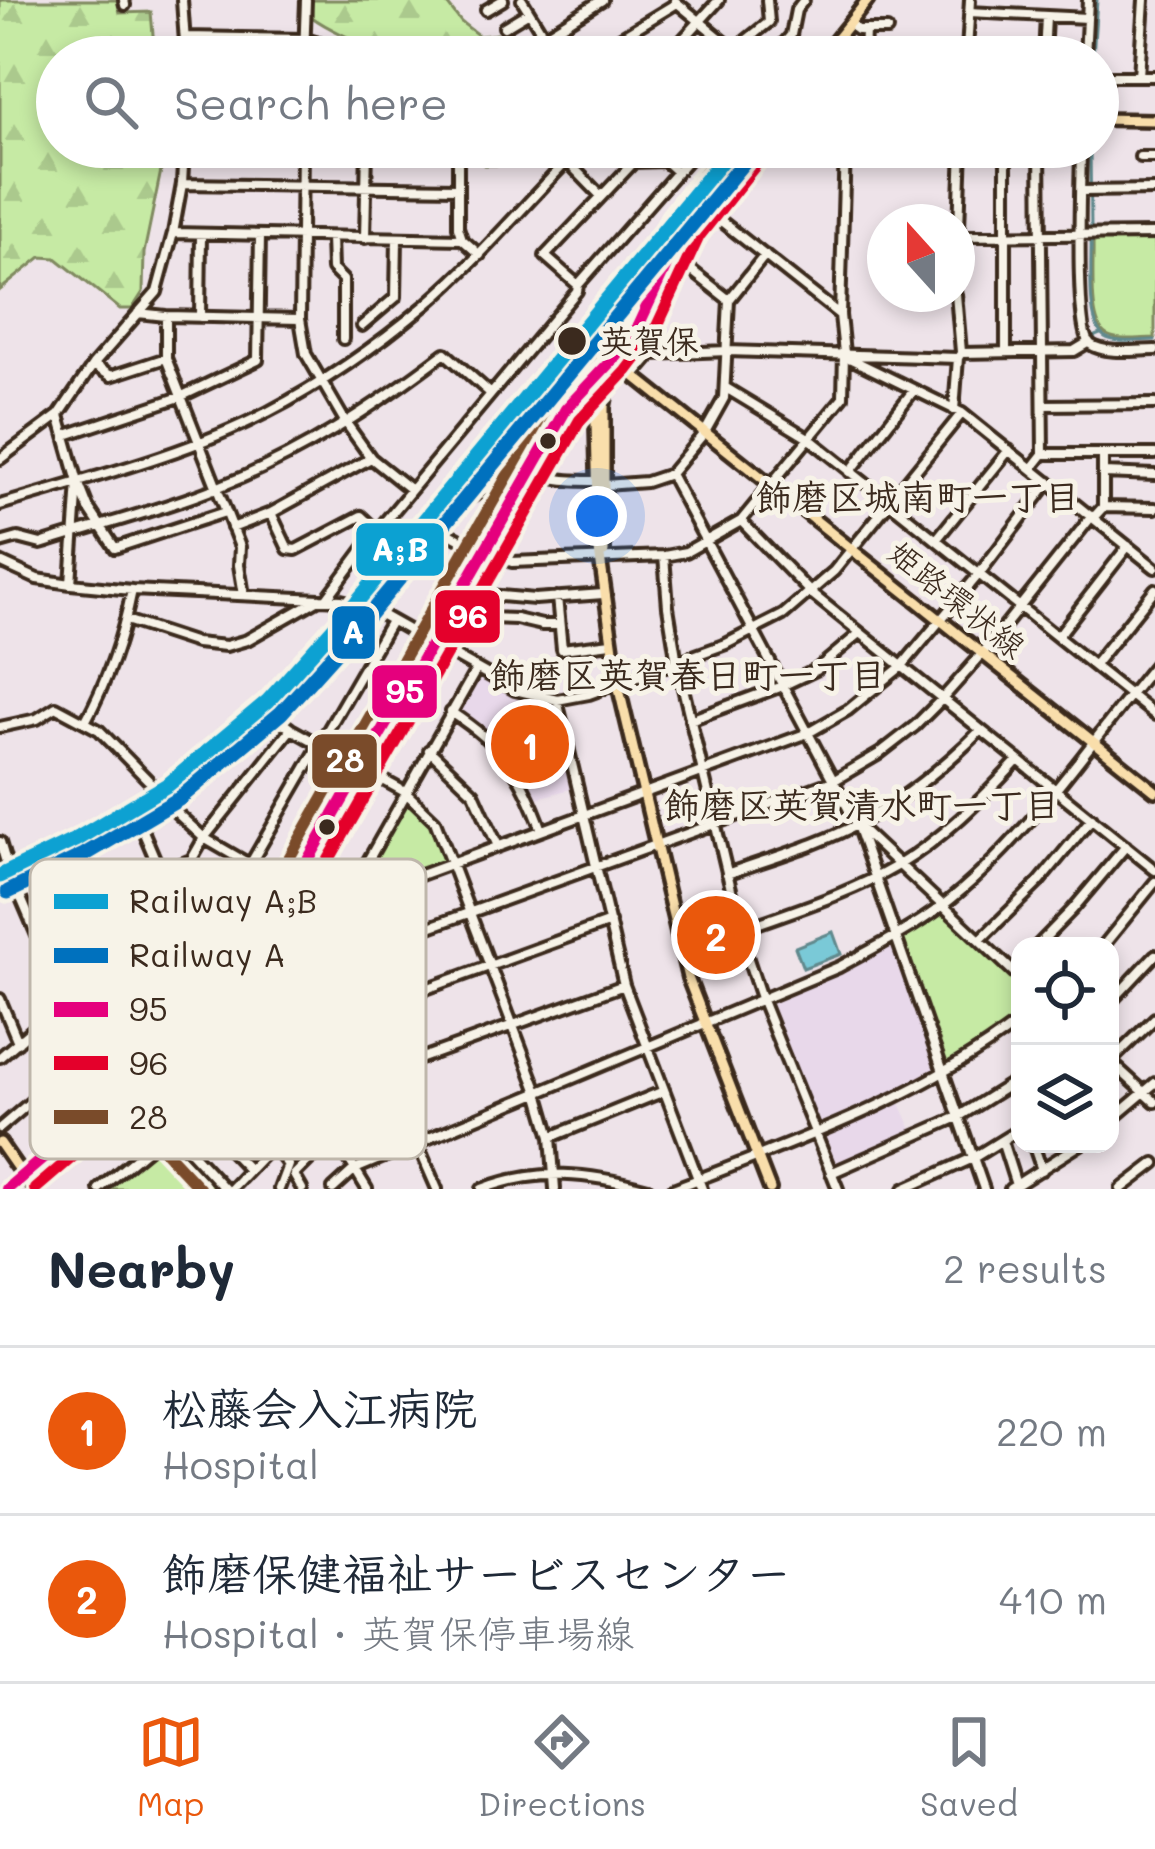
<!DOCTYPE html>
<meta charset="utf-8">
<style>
:root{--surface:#fff;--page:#f6f6f7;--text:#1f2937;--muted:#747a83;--line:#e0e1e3;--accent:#ea580c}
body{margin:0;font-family:Mali,"Klee One",sans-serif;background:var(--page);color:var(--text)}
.controls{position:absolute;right:36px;bottom:36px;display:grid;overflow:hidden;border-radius:24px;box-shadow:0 6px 18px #0003}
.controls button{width:108px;height:108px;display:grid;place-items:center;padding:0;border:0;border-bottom:3px solid var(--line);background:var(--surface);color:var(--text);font:60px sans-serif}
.compass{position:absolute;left:867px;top:204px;width:108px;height:108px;border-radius:50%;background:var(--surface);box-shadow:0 6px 18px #0003;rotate:339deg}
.you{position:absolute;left:597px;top:516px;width:42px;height:42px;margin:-30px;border:9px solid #fff;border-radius:50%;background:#1a73e8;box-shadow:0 0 0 18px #1a73e833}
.badge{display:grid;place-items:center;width:78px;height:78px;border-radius:50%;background:var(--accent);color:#fff;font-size:39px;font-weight:700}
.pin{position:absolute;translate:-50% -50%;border:6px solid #fff;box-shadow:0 3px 12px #0006}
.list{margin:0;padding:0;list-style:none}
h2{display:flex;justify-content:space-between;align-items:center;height:156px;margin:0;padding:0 48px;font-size:51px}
h2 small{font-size:39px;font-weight:400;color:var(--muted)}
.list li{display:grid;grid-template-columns:78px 1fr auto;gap:36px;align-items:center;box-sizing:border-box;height:168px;padding:0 48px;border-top:3px solid var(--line)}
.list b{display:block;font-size:45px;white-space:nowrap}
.list p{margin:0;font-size:39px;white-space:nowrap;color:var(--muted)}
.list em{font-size:39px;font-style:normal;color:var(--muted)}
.icon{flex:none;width:66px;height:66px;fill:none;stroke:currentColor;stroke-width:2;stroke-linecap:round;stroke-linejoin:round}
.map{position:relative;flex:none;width:1155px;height:1189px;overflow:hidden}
.search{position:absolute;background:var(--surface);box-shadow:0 6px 18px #0003;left:36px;right:36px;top:36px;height:132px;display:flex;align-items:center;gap:30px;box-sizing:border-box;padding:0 42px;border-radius:66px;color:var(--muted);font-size:45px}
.sheet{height:492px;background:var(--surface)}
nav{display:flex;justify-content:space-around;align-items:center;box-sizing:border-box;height:168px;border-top:3px solid var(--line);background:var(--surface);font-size:33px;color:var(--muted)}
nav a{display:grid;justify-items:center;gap:6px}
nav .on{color:var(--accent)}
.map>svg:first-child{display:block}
</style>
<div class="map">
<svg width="1155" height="1189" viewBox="0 0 1155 1189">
<defs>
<pattern id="forest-firs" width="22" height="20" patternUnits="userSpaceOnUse" patternTransform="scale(3)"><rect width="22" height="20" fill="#c6eaa4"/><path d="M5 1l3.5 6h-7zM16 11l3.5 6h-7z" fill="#abc98d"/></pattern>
</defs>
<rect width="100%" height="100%" fill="#eee3e9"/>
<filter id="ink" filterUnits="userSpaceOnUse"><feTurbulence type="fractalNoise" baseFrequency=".00833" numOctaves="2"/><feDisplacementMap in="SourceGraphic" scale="24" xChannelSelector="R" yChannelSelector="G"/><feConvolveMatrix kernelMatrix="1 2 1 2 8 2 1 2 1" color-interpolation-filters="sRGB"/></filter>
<g filter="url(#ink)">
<path fill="#e8d8ea" d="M478,676L524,698L552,703L574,788L534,799L509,755L486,732L456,710Z
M890,947H894L935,1070L880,1098L819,1123L815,1122L769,1006L770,1001L849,967Z
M898,1099L914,1134L836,1168L833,1166L821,1136L822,1132Z"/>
<path fill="url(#forest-firs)" stroke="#808a61" stroke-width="3" d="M0,0H117L120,13L151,12L155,57H57V147H163L164,156L144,253L143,292L132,309H120L56,258L41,257L0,290Z
M311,0H444L461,22L479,36L497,34L525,57H379C360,39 333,33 312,17Z
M470,147H522L515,160L503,165H484Z"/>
<path fill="#c6eaa4" stroke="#808a61" stroke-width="3" d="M1102,239H1155V338C1141,338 1120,342 1107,335C1088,326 1094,264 1093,243Z
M409,801C428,817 443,837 445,862L359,893L355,888L405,802Z
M943,913L1020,985V1014L947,1064L943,1062L902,942L903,938Z
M167,1136L217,1189H105Z"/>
<path fill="#7ac9d7" stroke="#61898d" stroke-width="3" d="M833,932L841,954L803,968L795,947Z"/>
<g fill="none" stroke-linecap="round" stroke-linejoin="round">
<path stroke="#61898d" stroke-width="3" d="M1093,57L1097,0
M1090,147L1091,229
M1091,239C1092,261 1085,329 1107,338C1121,344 1140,340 1155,340
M977,349L1071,346L1100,334
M870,355L869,363L950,403
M959,407L1041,472
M1142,553L1155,563"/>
<path stroke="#cabec0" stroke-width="8" stroke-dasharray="8 4" stroke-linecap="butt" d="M148,780L165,802"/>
<defs>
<path id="minor" d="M124,0L125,5
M182,0L186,57
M522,0L557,57
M675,1L743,57
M486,10L503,0
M969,12L1087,18
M849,24L857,30H887
M504,27L529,12
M544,36L602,0
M186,37L305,39L322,44L342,57
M734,50L769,22L767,0
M967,52L1044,55
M967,52L970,0
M1044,56L1046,17
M304,57L306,0
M588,57L677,3
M667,57L719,0
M773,57L791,35L796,10L804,0
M864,57L865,30
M1085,57L1088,0
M1098,76H1155
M1139,76L1144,0
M302,147L300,319L306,354L346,423L371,458L411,490
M458,147V227L462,239L480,255
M1081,147C1081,175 1074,331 1090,344C1105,355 1137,350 1155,350
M1140,157H1155
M567,161L601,196
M677,172L665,161L634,162L545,256L578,285L699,147
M182,184L457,188
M1081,191L1155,190
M701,205L840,315
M173,233L462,239
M959,236L1155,234
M331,237L332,269L343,280V339
M365,238L367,147
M671,254L729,300
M957,281L962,147
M956,294L961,352
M138,313L166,316L300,319
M166,316V358L240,547L239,565L244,595
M200,317L201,235
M362,326L396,297L397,239
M1006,351V147
M851,359L962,413L1155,568
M93,365L111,376L166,358
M634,375L652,354L727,351L958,358L961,353L1074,351L1089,342
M726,388L810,439L1155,715
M1043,405L1155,404
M954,410L958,358
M59,415L78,482L71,584
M66,435L180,397L258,360L260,235
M1043,454H1155
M0,459L59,415L93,365L157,292L173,233L182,184L184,147
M1032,468L1043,454L1040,147
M850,472L914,390
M1104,473L1155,475
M670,474L857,825L984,1189
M78,482L88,507L115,548L225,512
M605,485L646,482L670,474L705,432L724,398L729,300L765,255
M0,505C90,478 184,455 268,412C324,383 378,345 427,304C483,256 529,199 581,147
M1103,507L1155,508
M271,513L288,549L296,550L361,516L377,531
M1093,518L1103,507V454
M741,521L811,593L1155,870
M437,527L483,552L512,562L664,556L686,552L741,521L843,397L844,353L840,315L845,147
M232,528L271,513L371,458
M936,540L1009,450
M0,543L18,538L41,544C99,525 159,511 216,488C300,456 374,407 445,353L490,393
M664,556L668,607L677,663L747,956L761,998L838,1189
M0,562L37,579L71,584L132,590L341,600L364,605L515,690L557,700L589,694L726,644L783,615L834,571L962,413
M557,597L562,649L611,643
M327,598L377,531L577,291L578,285
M456,599L490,618L516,619L542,625H559
M490,618L489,595L535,599L603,594
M126,620L196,643L226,646L247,640L319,599
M1058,636L1128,546
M1094,665L1155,589
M557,700L624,985L702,1189
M451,712C503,746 521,772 542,830
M271,714L291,729L405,792L435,821L538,1092L551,1137L555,1189
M690,720L782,686L816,670L860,633
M85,722C107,682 123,635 132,590
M0,727L37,719L56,707L99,730L148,780
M429,750L474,793L498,846
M165,802L204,838L332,912L417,1143L437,1189
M138,819L161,873
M858,826L1020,978
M0,842L5,859
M60,863L104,969L131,1015L166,1054
M727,874C771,858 819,845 860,823C906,798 944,767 981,730
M15,884L65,1001L94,1048L225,1189
M0,891C98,847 194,791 271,714C286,698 298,680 313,664C344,629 373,594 403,558L416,550L443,517L521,464C548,481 565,481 597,481
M344,903L808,733L848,710L902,666L979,574L1049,482
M79,908L188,861
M332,912L344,903L476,670
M740,930C792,911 849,894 897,866C944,838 981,800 1018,760
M980,940L1039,882L1092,818
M1037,946L1072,910L1126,846
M1103,946L1155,882
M248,994L367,1189
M0,999L18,1042
M228,1000L833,781L879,754L915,726L942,699L983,653L1092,516
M1110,1003L1155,955
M131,1015L170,983L201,949L391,621
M0,1057L137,941L163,910L204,838L291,729
M1110,1061L1155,1102
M1110,1062L1155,1018
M312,1098L624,985
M192,1111L249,1170
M201,1121L265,1073
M1110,1121L1155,1083
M0,1128L94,1048
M551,1137L664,1091
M1002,1141L1016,1185
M1033,1144L1042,1170
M273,1145L288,1165L279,1189
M831,1173L958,1117L1020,1078
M23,1176L33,1189
M99,1189L247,1066L281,1048L368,1010L610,922
M231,1189L273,1145L272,1134L289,1113L258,1060
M302,1189L294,1175L312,1157L292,1126L318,1108
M333,1189L355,1169L839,967C874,948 910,930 942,906C1027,840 1087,746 1155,664
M482,1189C539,1167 589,1173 648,1189
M673,1189C789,1144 922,1098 1020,1021
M904,1189L973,1158L1020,1129
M1010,1189L1081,1144
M1121,1189L1155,1163"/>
<path id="major" d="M822,57L868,0
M1098,119L1155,120
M613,359L1155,791
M602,375L596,423L599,550L618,685L688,978L770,1189
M604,552V407L613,360
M0,1143L23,1176
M7,1189L228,1000L554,429L566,409L613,359L638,326L684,227L747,147"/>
</defs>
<use href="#minor" stroke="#3b2a1e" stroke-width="16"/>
<use href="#major" stroke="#3b2a1e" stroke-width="18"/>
<use href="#minor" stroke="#f7f3e8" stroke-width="8"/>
<use href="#major" stroke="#f9deab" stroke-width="9"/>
<defs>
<path id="bus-1" d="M7,1189L228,1000L566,409L613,359L638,326L684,227L747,147"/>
<path id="bus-2" d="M35,1189L243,1010L580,420L626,371L652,337L699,236L761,158"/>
<path id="bus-3" d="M200,1189L114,1097L110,1088L112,1078L209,994L217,984L551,400L599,347L622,317L669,218L724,147"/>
</defs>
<use href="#bus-1" stroke="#f7f3e8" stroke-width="21"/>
<use href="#bus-2" stroke="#f7f3e8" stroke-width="21"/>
<use href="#bus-3" stroke="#f7f3e8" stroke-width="21"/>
<use href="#bus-1" stroke="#e5007d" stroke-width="12"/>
<use href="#bus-2" stroke="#e4002b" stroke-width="12"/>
<use href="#bus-3" stroke="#7a4b2a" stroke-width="12"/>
<defs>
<path id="rail-1" d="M0,876L75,840L169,784L268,701L355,604L733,147"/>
<path id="rail-2" d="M8,892L84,855L179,799L281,713L369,615L747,158"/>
</defs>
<use href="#rail-1" stroke="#f7f3e8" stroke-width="24"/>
<use href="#rail-2" stroke="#f7f3e8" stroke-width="24"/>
<use href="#rail-1" stroke="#0ca1d2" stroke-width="15"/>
<use href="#rail-2" stroke="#0071be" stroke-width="15"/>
</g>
</g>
<g fill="#3b2a1e" stroke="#f7f3e8" stroke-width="4.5">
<circle cx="572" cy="341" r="16"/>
<circle cx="548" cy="441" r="10"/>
<circle cx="327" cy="827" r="10"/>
</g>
<g text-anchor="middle" stroke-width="10" stroke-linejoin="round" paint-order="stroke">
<g font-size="33" font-weight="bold" fill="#3b2a1e" stroke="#f7f3e8" text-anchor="start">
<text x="600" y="353">英賀保</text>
</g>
<g font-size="33" fill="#3b2a1e" stroke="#f7f3e8">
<text transform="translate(957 599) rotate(39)" y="12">姫路環状線</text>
</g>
<g font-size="36" font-weight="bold" fill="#3b2a1e" stroke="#f7f3e8">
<text x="918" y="510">飾磨区城南町一丁目</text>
<text x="688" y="688">飾磨区英賀春日町一丁目</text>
<text x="862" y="818">飾磨区英賀清水町一丁目</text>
</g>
</g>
<rect x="30" y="859" width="396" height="300" rx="18" fill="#f7f3e8" stroke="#bfb7ab" stroke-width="3"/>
<rect x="54" y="894" width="54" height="15" fill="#0ca1d2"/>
<rect x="54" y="948" width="54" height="15" fill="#0071be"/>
<rect x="54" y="1002" width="54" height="15" fill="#e5007d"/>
<rect x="54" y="1056" width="54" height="14" fill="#e4002b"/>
<rect x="54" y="1110" width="54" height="14" fill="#7a4b2a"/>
<g font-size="33" fill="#3b2a1e">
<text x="129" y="913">Railway A;B</text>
<text x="129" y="967">Railway A</text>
<text x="129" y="1021">95</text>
<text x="129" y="1075">96</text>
<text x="129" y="1129">28</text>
</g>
<g stroke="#f7f3e8" stroke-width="4.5">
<rect x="354" y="521" width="92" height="57" rx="12" fill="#0ca1d2"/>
<rect x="433" y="588" width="69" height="57" rx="12" fill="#e4002b"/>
<rect x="330" y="604" width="47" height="57" rx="12" fill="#0071be"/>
<rect x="370" y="663" width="69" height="57" rx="12" fill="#e5007d"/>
<rect x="310" y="732" width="69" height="58" rx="12" fill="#7a4b2a"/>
</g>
<g font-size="33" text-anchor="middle" font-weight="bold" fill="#fff">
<text x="400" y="561">A;B</text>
<text x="468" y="628">96</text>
<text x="353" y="644">A</text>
<text x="405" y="703">95</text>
<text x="345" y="772">28</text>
</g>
</svg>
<div class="controls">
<button><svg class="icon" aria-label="locate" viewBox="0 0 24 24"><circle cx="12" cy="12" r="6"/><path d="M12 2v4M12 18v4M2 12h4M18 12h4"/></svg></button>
<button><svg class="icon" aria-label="layers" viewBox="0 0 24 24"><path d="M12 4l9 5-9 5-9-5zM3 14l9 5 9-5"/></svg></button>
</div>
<svg class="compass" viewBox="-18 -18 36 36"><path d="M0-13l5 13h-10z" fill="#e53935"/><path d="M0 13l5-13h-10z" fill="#747a83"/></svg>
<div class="you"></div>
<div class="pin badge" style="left:530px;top:744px">1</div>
<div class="pin badge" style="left:716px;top:935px">2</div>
<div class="search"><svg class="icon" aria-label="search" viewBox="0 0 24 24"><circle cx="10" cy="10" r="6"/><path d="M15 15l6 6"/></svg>Search here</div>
</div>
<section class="sheet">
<h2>Nearby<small>2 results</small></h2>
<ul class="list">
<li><span class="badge">1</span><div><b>松藤会入江病院</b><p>Hospital</p></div><em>220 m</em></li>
<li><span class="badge">2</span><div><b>飾磨保健福祉サービスセンター</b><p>Hospital · 英賀保停車場線</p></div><em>410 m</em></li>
</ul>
</section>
<nav>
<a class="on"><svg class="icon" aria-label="map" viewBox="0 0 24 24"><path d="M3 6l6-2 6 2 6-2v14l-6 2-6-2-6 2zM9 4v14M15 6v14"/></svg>Map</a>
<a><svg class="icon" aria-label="directions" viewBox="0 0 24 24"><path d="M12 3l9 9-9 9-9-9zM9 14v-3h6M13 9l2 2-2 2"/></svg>Directions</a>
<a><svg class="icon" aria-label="saved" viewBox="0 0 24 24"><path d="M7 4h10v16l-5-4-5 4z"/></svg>Saved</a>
</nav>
